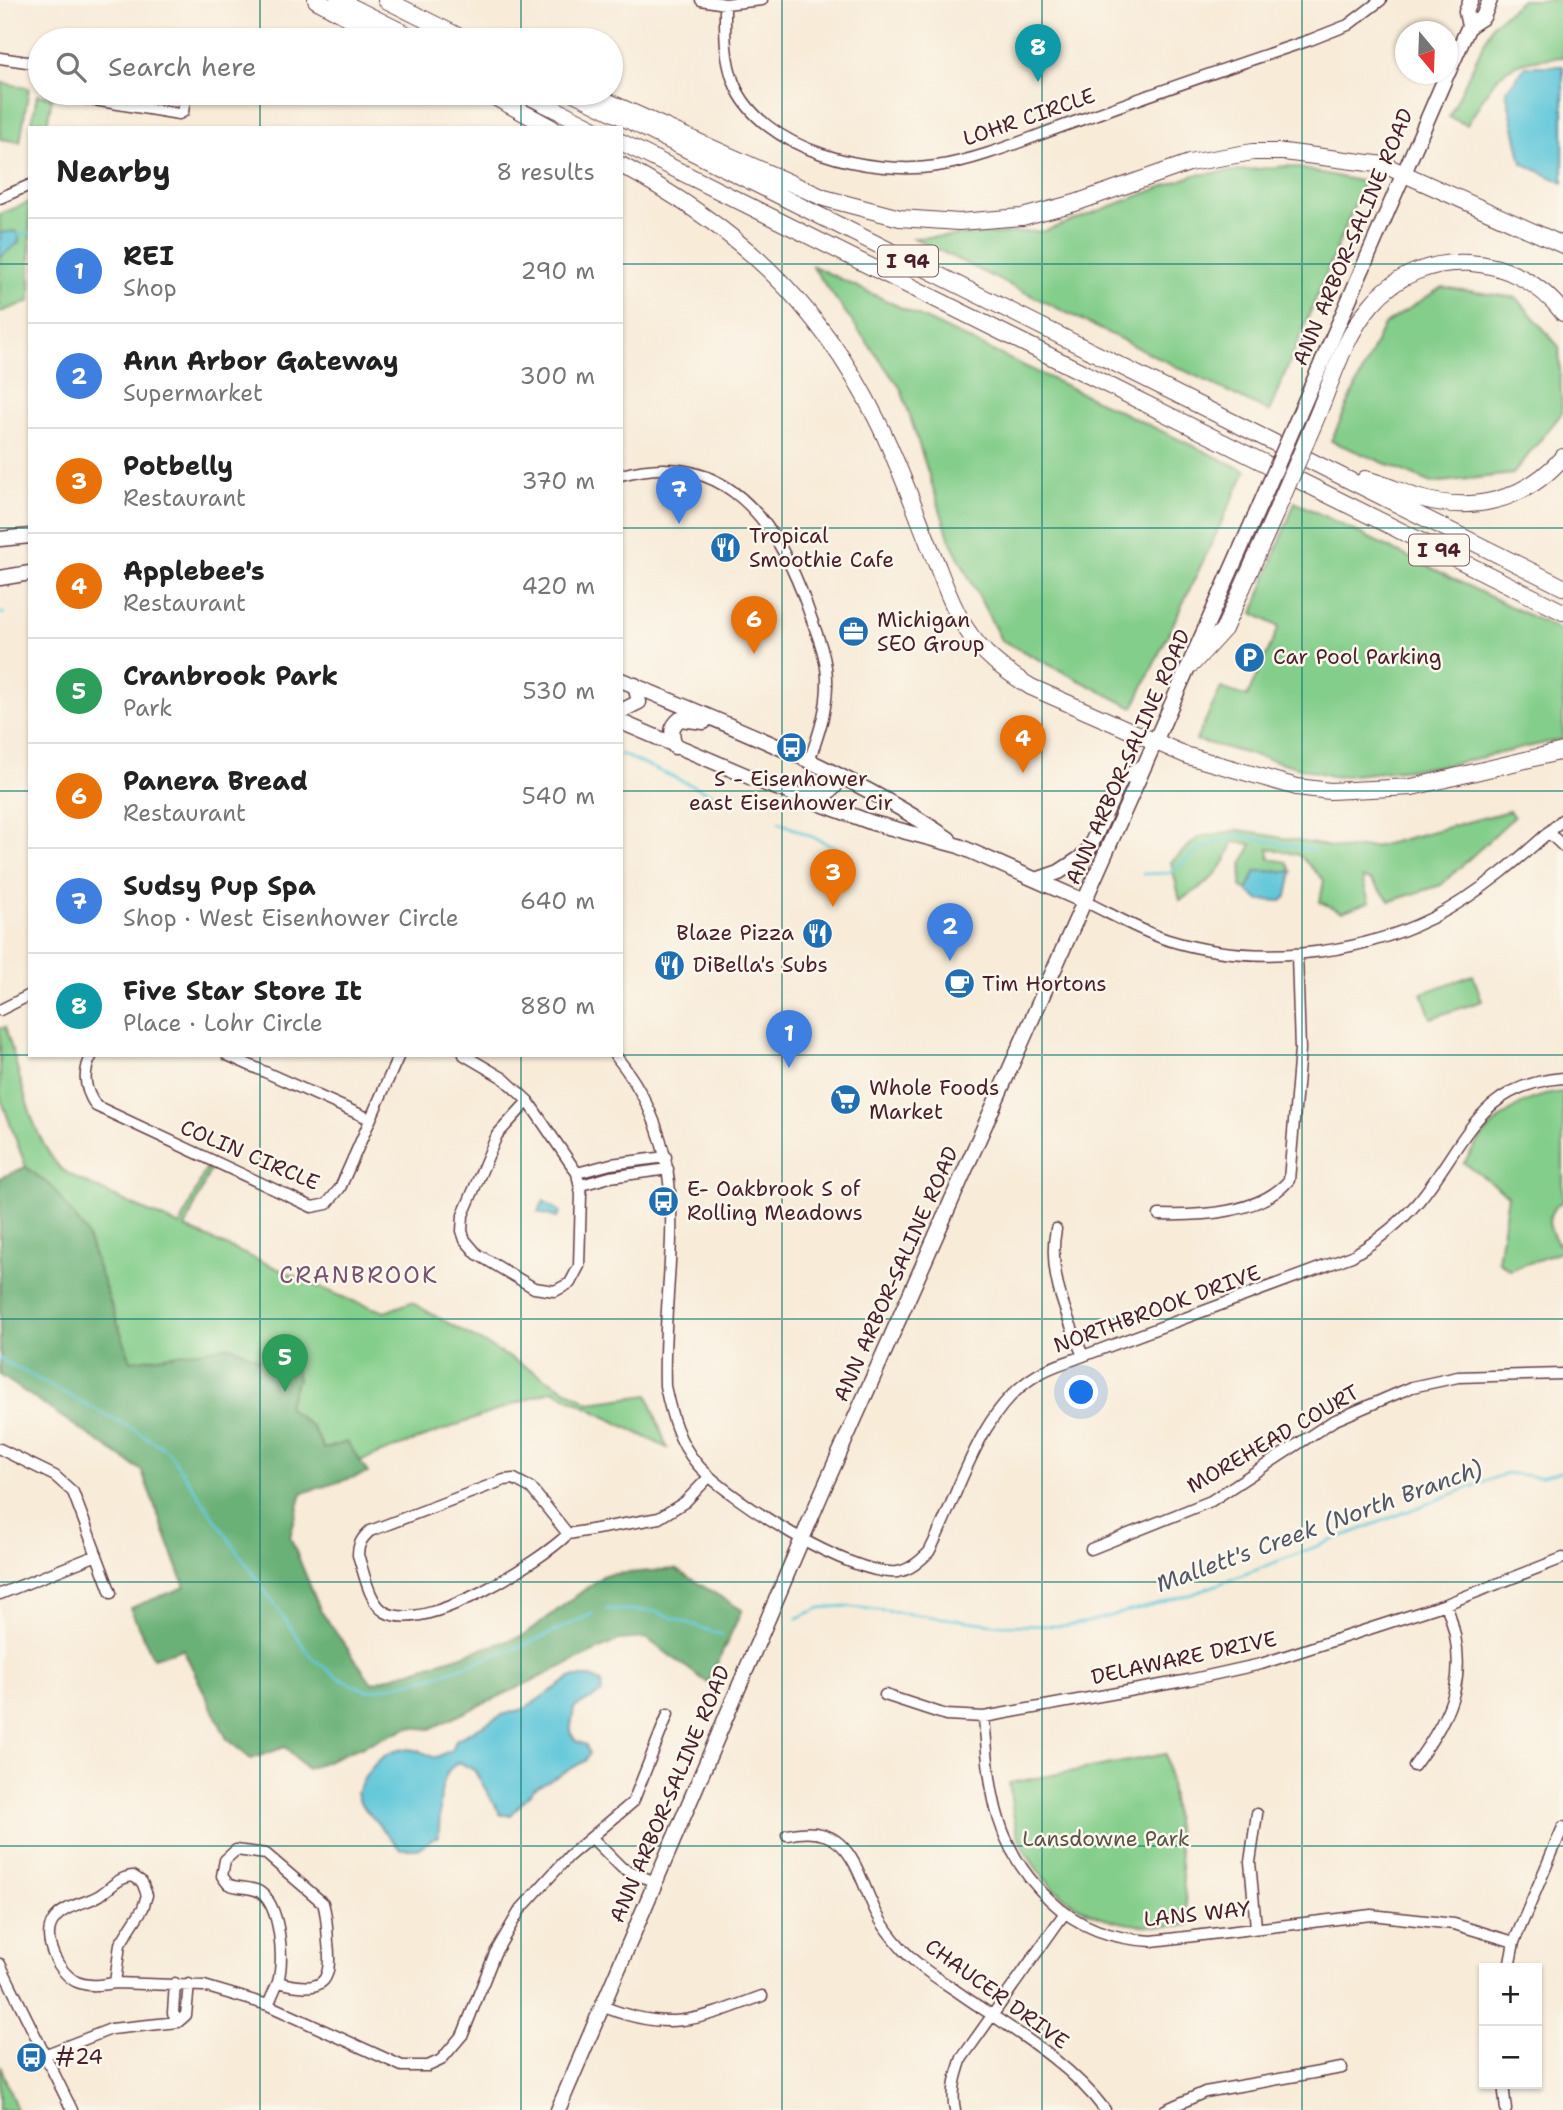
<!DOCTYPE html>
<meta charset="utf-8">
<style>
:root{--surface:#fff;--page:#f6f6f6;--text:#222;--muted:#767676;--line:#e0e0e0;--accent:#2563eb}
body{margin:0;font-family:"Shantell Sans",sans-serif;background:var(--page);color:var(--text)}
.controls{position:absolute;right:21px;bottom:21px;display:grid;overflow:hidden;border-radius:0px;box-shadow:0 2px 5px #0004}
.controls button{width:63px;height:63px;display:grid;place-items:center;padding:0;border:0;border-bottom:2px solid var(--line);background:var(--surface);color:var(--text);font:35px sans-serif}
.compass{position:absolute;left:1395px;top:21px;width:63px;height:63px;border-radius:50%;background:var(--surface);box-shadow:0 2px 5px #0004;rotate:161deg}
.you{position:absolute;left:1082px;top:1393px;width:24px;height:24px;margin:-18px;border:5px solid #fff;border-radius:50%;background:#1a73e8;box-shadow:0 0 0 10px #1a73e833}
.badge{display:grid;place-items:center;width:46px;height:46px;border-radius:50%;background:var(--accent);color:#fff;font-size:23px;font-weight:700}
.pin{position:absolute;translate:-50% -58px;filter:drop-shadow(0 2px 4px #0008)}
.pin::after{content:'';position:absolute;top:37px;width:24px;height:21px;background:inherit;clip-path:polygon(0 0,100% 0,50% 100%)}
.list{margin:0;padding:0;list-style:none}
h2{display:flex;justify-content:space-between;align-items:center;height:91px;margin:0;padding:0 28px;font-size:30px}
h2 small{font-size:23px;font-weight:400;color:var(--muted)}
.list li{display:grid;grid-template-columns:46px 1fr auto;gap:21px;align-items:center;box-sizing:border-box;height:105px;padding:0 28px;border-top:2px solid var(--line)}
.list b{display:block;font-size:26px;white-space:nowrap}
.list p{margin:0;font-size:23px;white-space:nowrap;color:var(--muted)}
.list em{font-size:23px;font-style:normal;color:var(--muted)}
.icon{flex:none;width:38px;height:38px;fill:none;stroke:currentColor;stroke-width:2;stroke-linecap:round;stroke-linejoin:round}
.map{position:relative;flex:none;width:1563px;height:2110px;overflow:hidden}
.search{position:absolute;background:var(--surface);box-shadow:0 2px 5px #0004;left:28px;top:28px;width:595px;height:77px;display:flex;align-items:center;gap:18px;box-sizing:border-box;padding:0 24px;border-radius:38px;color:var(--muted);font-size:26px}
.panel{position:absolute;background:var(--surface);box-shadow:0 2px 5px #0004;left:28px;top:126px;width:595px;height:931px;border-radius:0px}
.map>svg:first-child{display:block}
</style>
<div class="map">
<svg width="1563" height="2110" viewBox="0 0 1563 2110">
<rect width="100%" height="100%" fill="#fbf7ec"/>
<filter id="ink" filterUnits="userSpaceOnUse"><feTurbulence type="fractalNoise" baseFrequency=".0143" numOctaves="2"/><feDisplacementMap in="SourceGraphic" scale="14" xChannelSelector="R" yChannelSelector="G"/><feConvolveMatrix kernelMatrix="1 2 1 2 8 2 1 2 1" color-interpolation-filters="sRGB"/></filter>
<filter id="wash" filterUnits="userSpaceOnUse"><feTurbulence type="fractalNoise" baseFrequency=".00686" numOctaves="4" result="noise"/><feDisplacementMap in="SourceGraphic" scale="28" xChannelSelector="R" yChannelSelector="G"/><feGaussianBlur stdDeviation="1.57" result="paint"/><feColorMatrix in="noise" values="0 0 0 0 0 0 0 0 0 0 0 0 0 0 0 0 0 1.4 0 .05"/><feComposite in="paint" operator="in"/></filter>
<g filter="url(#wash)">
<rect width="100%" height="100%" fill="#f8ebd8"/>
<path fill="#84ce8b" stroke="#67765b" stroke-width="2" d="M1522,0H1563V57C1498,61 1498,74 1467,125L1449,117L1493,24Z
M2,83L29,88L20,142L0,139Z
M37,95L52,97L47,125L32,122Z
M1288,166L1364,182L1269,412L914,238L1045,231L1194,175Z
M30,202V301L0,312V214Z
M811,265L1246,471L1133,708L1001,640L950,540L901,389Z
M1442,287L1517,298L1559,347L1562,413L1513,474L1432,483L1331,441L1384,325Z
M1295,502L1563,632V739L1447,765L1335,777L1196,740L1221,688L1247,697L1279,627L1253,613Z
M1509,811L1514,817L1441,885L1390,901L1371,880L1362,878L1369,902L1342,912L1320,902L1324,880L1299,855L1268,848L1270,859L1287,862L1292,872L1256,871L1247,891L1241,886L1242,864L1252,844L1233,842C1224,872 1206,886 1180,900L1171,862L1199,837L1239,830L1342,849L1374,847Z
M1473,975L1482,1001L1431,1018L1422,993Z
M5,1027C21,1073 27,1129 59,1167C68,1178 161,1217 180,1226L206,1168L210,1170L185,1228L347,1299L385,1312L411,1302L590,1403L648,1395L667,1448L553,1390L253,1500L185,1587L133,1448L0,1375V1178L26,1167L0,1096V1029Z
M1563,1092V1201C1539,1216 1551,1234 1563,1251L1510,1270L1498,1261L1508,1195L1464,1163C1487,1125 1517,1096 1563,1092Z
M1166,1754L1189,1925C1117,1932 1054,1912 1021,1842C1013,1825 1012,1802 1009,1783Z
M0,2065L17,2110H0Z"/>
<path fill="#6bb177" stroke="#5a6851" stroke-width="2" d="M26,1167L52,1187L85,1231L131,1361L232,1346L260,1360L287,1350L298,1378L287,1407L312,1427L324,1449L347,1442L368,1473L302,1493L290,1537L320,1610L372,1683L523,1636L604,1575L675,1569L742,1610L708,1683L646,1638L619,1640L430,1729L409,1727L307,1769L285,1747L251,1759L227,1739L183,1649L153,1658L130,1608L185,1587L142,1471L0,1375V1178Z"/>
<path fill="#5dc6d9" stroke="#547282" stroke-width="2" d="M1526,66H1563V183L1522,163L1506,91Z
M14,231L19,235V242L0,257V233Z
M1256,871L1292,872L1287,896L1282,901L1259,900L1247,891Z
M544,1201L560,1212L557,1218L538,1212Z
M572,1677H591L601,1682L602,1693L574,1708L570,1732L576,1741L586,1745L589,1754L585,1761L534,1789L511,1815H501L474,1770L459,1762C433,1776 443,1813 438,1836L417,1849H400L360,1803L357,1792C373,1758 398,1736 435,1758L453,1749L456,1740L502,1715L524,1709Z"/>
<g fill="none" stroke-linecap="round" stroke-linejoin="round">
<path stroke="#5dc6d9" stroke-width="2.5" d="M16,236L30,233
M0,614L4,613
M621,754L721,798
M779,822L837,848
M1143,874L1170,873L1200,849L1238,835L1312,850
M0,1359L135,1430L167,1450L312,1658L342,1680L368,1691L429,1678L522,1646L592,1614
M607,1609L654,1611L722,1635
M797,1618L820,1608L845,1606L1000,1625L1062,1626L1088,1622L1193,1594L1507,1473L1539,1477L1563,1471"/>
</g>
</g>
<g filter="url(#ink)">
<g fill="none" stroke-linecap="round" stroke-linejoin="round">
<defs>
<path id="minor" d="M701,0L725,4L762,0
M725,4C725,30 724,58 734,83C761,151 872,176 937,166C982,159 1026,139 1069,124C1149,95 1229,67 1310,40L1348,25L1381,0
M0,58L40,64
M66,93L70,96L179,114L183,112L186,93
M0,198L30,185
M621,475C724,447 777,521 807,606C815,630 826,653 827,678C828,708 819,734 809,761
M1548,832L1563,846
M1086,902C1113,915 1140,931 1168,940C1252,966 1353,957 1432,918C1480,894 1524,855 1563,819
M0,1010L30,995
M92,1055C82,1073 84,1089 96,1106L312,1207L327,1204L340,1188L399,1055
M227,1055L370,1119
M464,1055L503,1078L528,1101L577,1173L581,1194L579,1266L570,1283L555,1291L534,1288L477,1254L465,1240L462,1231L463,1215L497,1135L528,1101
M615,1055C702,1161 661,1264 665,1386C671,1414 678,1442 697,1464C727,1499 852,1577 897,1572C910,1570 920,1561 929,1552C960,1494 977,1411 1037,1375C1051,1366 1068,1362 1083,1356L1352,1256C1377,1241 1399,1224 1418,1202C1465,1146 1476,1085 1563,1078
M577,1173L611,1164L666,1157
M581,1185L610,1177L668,1169
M1159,1215C1201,1216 1260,1214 1289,1180L1300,1050L1297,954
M1056,1229C1047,1274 1067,1315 1083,1356
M0,1449L55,1476L73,1492L111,1593
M514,1479L531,1488L568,1534C539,1562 426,1635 385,1612C369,1603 364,1572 358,1555C358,1544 362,1538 370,1531L504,1480Z
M568,1534L659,1518L685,1502L709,1477
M1091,1549L1211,1501L1333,1421L1412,1387L1458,1377L1563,1374
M0,1594L97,1555
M885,1695L946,1715L984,1717L1189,1680L1261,1664L1446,1604L1563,1558
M984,1717C990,1790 993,1847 1050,1900C1079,1928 1112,1939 1152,1941L1371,1915L1454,1924L1514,1942
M1414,1766C1455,1711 1471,1671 1446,1604
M787,1835C850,1821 855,1869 876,1912C883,1927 893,1939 904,1951C919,1967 937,1978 955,1990C1007,2027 1066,2058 1105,2110
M592,1838L622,1868L655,1882
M236,1850L266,1854L323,1903C327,1915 327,1929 328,1942C333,1986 321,1993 278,1982C284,1959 281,1907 260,1892C250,1886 238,1889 228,1884L222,1876L225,1860Z
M1256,1927L1250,1862L1257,1814
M0,1964L72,2110
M1509,1968L1514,1942L1563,1827
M115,1983C102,1985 89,1987 77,1982C59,1974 41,1939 53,1921C63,1905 86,1904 100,1895C112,1887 119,1877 133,1876L142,1882L147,1895L143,1908L120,1944L115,1983L204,1986L268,2005L278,1982
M175,1983L173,2013L178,2022
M268,2005L402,2066H428L441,2060L463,2034L495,1953L520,1910L569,1856L633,1802L668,1714
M602,2006C668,2033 698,2020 762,1996
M178,2022L186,2015L189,1984
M44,2055L111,2029L178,2022
M1503,2084L1506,2110
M955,2110C951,2092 956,2075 962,2058L1064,1914
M1165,2110L1205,2092L1342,2068"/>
<path id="major" d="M1469,26L1466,12L1471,0
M1448,73L1469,26L1483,17L1490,0
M1299,415L1447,74
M0,539L30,536
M0,578L30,573
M621,680C732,727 849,771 949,839
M621,711L639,702L635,685
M621,722L766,784L873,823L959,846L1086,902
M675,747C672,734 669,728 680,719L704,722
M806,791C823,797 833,794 840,777
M1036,880L1059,872L1079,859L1089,849L1121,779L1145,765
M558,2110L820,1497L1260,505"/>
<path id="highway" d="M316,0L390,40
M338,0L418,40
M386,0L466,40
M487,93L552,128
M523,93L593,128
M574,93L1563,587
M600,98L824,198L900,218L959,222L1022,217L1075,203L1189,163L1253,152H1284L1384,165L1563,245
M621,142L1563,612
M621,165C735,226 818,301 876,418C900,465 917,516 937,565C945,586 953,608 965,627C982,654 1005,671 1031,687L1188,756L1297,787L1330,791L1412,787L1563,751
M1315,421C1331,384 1344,336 1371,305C1422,243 1517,252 1563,313
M1365,479C1382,483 1399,491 1416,497C1472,514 1525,501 1563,457
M1192,664L1224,629L1276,512"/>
</defs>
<use href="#minor" stroke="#643e45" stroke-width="13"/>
<use href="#major" stroke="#643e45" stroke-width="17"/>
<use href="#highway" stroke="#643e45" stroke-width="18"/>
<use href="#minor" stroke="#fff" stroke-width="10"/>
<use href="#major" stroke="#fff" stroke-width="14"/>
<use href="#highway" stroke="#fff" stroke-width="16"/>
<defs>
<path id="major-bridge" d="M1260,505L1299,415"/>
<path id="highway-bridge" d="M1276,512L1315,421"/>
</defs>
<use href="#major-bridge" stroke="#643e45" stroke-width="17" stroke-linecap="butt"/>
<use href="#highway-bridge" stroke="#643e45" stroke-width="18" stroke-linecap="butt"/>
<use href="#major-bridge" stroke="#fff" stroke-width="14"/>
<use href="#highway-bridge" stroke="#fff" stroke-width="16"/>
</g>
</g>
<path fill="none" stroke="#0f766e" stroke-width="2" stroke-opacity="0.55" d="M260,0V40M521,0V40M782,0V2110M1042,0V2110M1302,0V2110M260,93V128M521,93V128M0,264H30M621,264H1563M0,528H30M621,528H1563M0,791H30M621,791H1563M0,1055H30M260,1055V2110M521,1055V2110M621,1055H1563M0,1319H1563M0,1582H1563M0,1846H1563"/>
<defs>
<symbol id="restaurant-disc" viewBox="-11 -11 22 22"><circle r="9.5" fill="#1f6fb2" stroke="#fbf7ec"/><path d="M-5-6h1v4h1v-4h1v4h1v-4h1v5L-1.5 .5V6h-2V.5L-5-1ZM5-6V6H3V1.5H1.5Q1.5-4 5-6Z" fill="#fff"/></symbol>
<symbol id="office-disc" viewBox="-11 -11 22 22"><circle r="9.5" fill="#1f6fb2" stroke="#fbf7ec"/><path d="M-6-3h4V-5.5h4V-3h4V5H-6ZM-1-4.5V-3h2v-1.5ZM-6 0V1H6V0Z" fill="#fff"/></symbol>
<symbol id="parking-disc" viewBox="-11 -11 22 22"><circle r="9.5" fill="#1f6fb2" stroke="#fbf7ec"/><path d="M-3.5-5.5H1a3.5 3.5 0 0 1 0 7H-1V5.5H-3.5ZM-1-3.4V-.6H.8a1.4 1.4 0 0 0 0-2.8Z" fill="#fff"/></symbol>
<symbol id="bus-disc" viewBox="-11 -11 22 22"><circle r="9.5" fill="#1f6fb2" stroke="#fbf7ec"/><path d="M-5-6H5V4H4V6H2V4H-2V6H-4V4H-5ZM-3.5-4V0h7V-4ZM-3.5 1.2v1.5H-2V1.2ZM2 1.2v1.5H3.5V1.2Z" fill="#fff"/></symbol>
<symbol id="cafe-disc" viewBox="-11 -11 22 22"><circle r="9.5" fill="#1f6fb2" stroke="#fbf7ec"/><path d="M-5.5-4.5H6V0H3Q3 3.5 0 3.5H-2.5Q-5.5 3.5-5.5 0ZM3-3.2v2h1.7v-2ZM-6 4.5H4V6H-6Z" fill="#fff"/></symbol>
<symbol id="supermarket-disc" viewBox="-11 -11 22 22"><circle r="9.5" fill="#1f6fb2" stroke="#fbf7ec"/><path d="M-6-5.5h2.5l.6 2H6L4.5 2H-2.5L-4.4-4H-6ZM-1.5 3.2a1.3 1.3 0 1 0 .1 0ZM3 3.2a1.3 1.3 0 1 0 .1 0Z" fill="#fff"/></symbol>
</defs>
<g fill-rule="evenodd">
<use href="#restaurant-disc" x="708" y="530" width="35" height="35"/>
<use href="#office-disc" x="836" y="614" width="35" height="35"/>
<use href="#parking-disc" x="1232" y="640" width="35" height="35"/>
<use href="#bus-disc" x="774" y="730" width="35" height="35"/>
<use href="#restaurant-disc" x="800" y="916" width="35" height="35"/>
<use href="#restaurant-disc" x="652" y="948" width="35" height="35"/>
<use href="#cafe-disc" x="942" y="966" width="35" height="35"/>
<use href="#supermarket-disc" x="828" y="1082" width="35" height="35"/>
<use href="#bus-disc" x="646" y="1184" width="35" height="35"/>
<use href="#bus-disc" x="14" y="2040" width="35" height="35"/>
</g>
<g text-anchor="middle" stroke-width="5" stroke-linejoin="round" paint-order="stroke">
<g fill="#fbf7ec" stroke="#7f6065" stroke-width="2">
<rect x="878" y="245.5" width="60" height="31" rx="5"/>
<rect x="1409" y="534.5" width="60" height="31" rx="5"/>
</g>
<g font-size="19" font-weight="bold" fill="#4a1f2b">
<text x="908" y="268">I 94</text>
<text x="1439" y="557">I 94</text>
</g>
<g font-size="21" fill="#4a1f2b" stroke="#fbf7ec">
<text transform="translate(1029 117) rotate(-19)" y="7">LOHR CIRCLE</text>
<text transform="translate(1353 237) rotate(-67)" y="7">ANN ARBOR-SALINE ROAD</text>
<text transform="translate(1128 757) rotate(-66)" y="7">ANN ARBOR-SALINE ROAD</text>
<text transform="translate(250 1155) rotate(23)" y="7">COLIN CIRCLE</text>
<text transform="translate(896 1274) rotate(-66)" y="7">ANN ARBOR-SALINE ROAD</text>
<text transform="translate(1157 1309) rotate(-20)" y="7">NORTHBROOK DRIVE</text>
<text transform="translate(1273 1439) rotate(-30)" y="7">MOREHEAD COURT</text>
<text transform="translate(1184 1658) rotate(-12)" y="7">DELAWARE DRIVE</text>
<text transform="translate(670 1794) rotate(-67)" y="7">ANN ARBOR-SALINE ROAD</text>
<text transform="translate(1197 1914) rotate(-6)" y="7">LANS WAY</text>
<text transform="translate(997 1994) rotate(36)" y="7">CHAUCER DRIVE</text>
</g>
<g font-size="21" fill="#4a1f2b" stroke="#fbf7ec" text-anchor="start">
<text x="749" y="543">Tropical<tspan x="749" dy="24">Smoothie Cafe</tspan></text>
<text x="877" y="627">Michigan<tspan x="877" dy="24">SEO Group</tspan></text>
<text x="1273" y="664">Car Pool Parking</text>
<text x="791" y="786" text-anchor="middle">S - Eisenhower<tspan x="791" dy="24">east Eisenhower Cir</tspan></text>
<text x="794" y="940" text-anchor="end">Blaze Pizza</text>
<text x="693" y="972">DiBella's Subs</text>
<text x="982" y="991">Tim Hortons</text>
<text x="869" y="1095">Whole Foods<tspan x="869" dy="24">Market</tspan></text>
<text x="687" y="1196">E- Oakbrook S of<tspan x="687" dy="24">Rolling Meadows</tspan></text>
<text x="55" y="2064">#24</text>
</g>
<g font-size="21" fill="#5b5448" stroke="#fbf7ec">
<text x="1106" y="1846">Lansdowne Park</text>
</g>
<g font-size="23" letter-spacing="2" fill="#785172" stroke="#fbf7ec">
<text x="359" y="1283">CRANBROOK</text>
</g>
<g font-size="23" font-style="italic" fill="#515968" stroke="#fbf7ec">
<text transform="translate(1319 1526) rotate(-20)" y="8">Mallett's Creek (North Branch)</text>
</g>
</g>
</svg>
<div class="controls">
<button>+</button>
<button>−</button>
</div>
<svg class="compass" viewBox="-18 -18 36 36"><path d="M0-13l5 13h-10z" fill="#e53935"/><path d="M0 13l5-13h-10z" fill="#767676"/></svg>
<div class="you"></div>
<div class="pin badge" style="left:789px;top:1068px;background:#3f7fe0">1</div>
<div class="pin badge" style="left:950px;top:961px;background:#3f7fe0">2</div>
<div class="pin badge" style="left:833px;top:907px;background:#e8710a">3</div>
<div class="pin badge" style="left:1023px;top:773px;background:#e8710a">4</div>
<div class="pin badge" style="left:285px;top:1392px;background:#2e9e5b">5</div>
<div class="pin badge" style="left:754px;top:654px;background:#e8710a">6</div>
<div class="pin badge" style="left:679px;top:524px;background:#3f7fe0">7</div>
<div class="pin badge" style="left:1038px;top:82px;background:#0f9aa8">8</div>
<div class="search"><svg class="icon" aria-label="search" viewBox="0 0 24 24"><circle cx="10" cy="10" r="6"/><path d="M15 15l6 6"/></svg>Search here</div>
<section class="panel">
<h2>Nearby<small>8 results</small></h2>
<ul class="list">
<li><span class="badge" style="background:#3f7fe0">1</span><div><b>REI</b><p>Shop</p></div><em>290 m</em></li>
<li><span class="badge" style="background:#3f7fe0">2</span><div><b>Ann Arbor Gateway</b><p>Supermarket</p></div><em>300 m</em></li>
<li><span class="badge" style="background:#e8710a">3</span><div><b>Potbelly</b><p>Restaurant</p></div><em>370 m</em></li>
<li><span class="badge" style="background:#e8710a">4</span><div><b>Applebee's</b><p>Restaurant</p></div><em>420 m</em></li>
<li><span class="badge" style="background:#2e9e5b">5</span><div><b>Cranbrook Park</b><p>Park</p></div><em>530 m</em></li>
<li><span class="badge" style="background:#e8710a">6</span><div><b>Panera Bread</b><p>Restaurant</p></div><em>540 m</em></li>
<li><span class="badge" style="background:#3f7fe0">7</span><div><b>Sudsy Pup Spa</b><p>Shop · West Eisenhower Circle</p></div><em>640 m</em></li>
<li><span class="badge" style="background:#0f9aa8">8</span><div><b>Five Star Store It</b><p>Place · Lohr Circle</p></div><em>880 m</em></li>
</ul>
</section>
</div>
